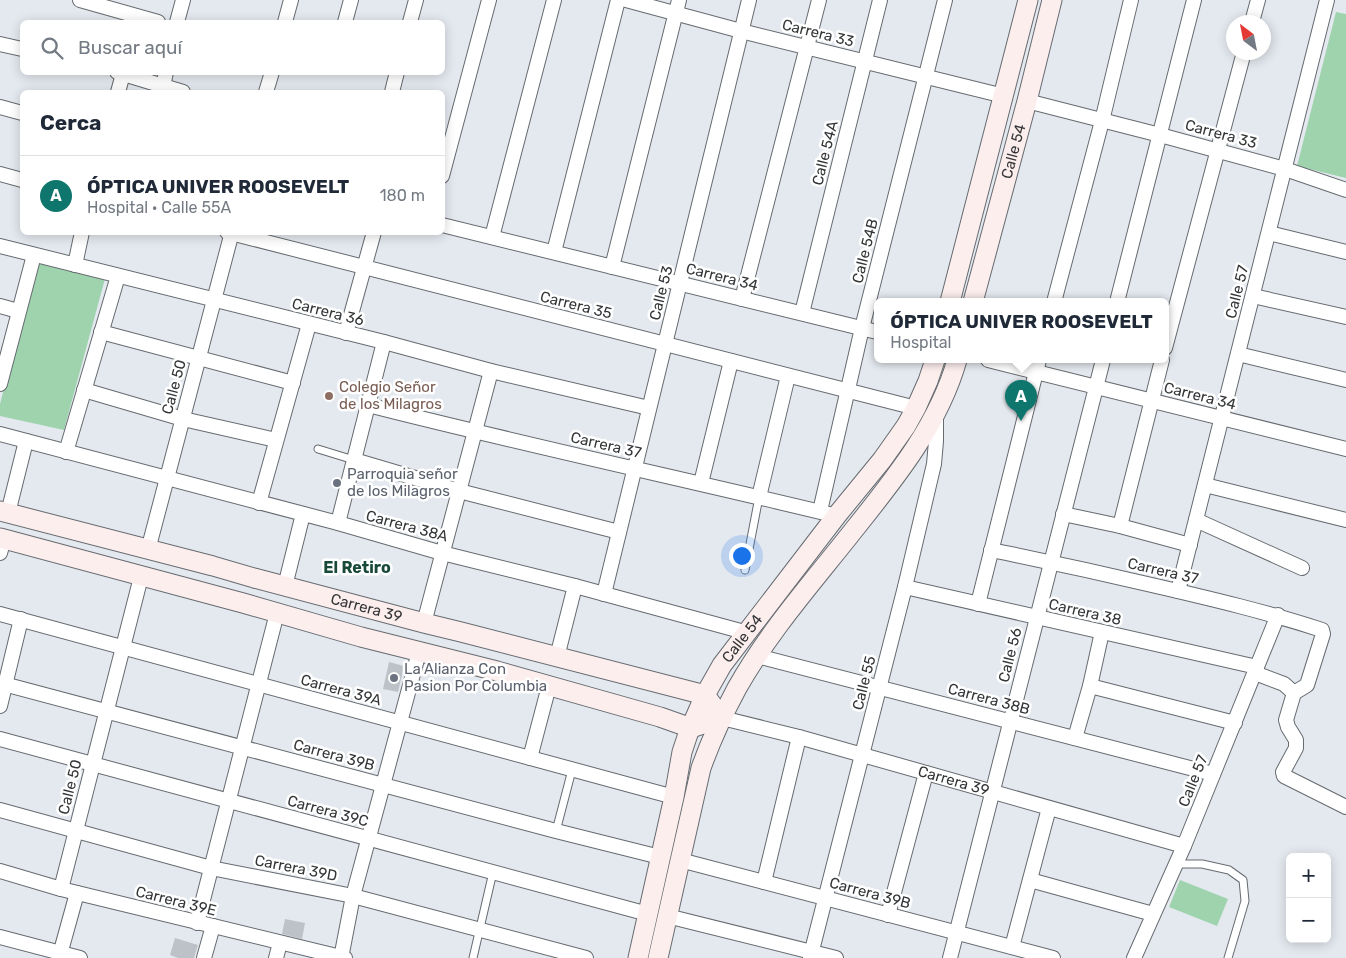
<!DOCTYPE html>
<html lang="es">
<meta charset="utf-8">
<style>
:root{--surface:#fff;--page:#f6f6f7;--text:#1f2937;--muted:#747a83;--line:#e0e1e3;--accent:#0f766e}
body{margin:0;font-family:Rubik,sans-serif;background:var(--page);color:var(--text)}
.controls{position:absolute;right:15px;bottom:15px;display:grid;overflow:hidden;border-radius:8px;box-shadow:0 2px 12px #0003}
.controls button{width:45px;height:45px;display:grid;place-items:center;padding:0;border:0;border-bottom:1px solid var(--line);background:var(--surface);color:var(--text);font:25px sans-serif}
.compass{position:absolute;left:1226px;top:15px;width:45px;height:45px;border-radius:50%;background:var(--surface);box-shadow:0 2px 12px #0003;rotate:328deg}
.you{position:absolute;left:741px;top:555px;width:18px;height:18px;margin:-12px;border:4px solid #fff;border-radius:50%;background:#1a73e8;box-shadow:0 0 0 8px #1a73e833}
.badge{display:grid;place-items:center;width:32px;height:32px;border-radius:50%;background:var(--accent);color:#fff;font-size:16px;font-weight:700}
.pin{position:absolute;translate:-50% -41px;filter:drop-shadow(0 1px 2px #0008)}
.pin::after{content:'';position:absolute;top:26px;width:18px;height:15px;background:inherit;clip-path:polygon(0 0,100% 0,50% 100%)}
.popup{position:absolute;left:874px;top:298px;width:295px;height:65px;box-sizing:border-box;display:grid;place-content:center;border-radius:8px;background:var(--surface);filter:drop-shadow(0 1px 4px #0005);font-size:16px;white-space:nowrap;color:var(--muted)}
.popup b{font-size:19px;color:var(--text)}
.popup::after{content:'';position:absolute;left:50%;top:100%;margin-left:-10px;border:10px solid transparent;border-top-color:var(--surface)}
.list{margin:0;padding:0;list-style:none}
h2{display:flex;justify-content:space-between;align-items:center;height:65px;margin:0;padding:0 20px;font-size:21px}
h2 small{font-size:16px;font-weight:400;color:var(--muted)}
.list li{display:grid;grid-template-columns:32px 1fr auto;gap:15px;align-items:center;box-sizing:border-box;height:80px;padding:0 20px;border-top:1px solid var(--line)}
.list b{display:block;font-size:19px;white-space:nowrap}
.list p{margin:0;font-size:16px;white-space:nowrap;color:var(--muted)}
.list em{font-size:16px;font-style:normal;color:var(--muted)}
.icon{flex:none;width:28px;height:28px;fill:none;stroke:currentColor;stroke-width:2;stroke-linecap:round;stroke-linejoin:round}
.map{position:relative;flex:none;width:1346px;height:958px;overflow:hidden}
.search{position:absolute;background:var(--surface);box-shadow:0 2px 12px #0003;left:20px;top:20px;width:425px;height:55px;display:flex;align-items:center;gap:12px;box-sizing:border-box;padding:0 18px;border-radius:8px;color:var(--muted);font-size:19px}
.panel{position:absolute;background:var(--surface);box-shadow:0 2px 12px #0003;left:20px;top:90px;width:425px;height:145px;border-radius:8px}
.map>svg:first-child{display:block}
</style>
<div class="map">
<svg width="1346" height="958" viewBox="0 0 1346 958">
<rect width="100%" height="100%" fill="#e4e9ef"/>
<path fill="#9ed3ae" d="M1336,12L1346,14V178L1297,166Z
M37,261L106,275L64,430L0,416V404Z
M1180,880L1228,899L1217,926L1169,907Z"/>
<path fill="#bdc2c8" d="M389,662L404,666L398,692L383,689Z
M285,919L305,923L302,939L282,934Z
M175,938L198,945L194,958H178L170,955Z"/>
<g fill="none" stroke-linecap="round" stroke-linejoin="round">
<defs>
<path id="service" d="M318,449L354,460
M745,570L759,497
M556,831L572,770
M1176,864H1202L1229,870L1243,880L1245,901L1228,958
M473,958L493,872"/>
<g id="minor">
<path d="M80,0L158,22"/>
<path d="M626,0L741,31L1004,96"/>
<path d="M177,22L183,0"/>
<path d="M285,22L291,0"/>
<path d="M345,22L351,0"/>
<path d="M410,22L416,0"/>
<path d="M1252,22L1258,0"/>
<path d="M0,44L22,49"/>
<path d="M117,72L183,92"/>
<path d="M163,87L166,72"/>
<path d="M118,92L123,74"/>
<path d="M266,92L272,72"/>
<path d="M392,92L397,72"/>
<path d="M1027,101L1160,135L1285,169L1346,190"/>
<path d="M0,107L22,113"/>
<path d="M0,174L22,180"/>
<path d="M442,176L489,0"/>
<path d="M442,225L877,332"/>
<path d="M227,232L916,408"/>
<path d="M1269,233L1346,252"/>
<path d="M492,237L554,0"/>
<path d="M0,246L384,342L491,371L649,408"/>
<path d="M554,252L618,0"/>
<path d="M75,265L82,232"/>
<path d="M612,267L679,0"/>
<path d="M1253,296L1346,317"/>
<path d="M742,299L819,0"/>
<path d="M1054,302L1102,121L1131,0"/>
<path d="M1117,302L1194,0"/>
<path d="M0,306L18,311"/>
<path d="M802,313L880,0"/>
<path d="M101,332L293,383"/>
<path d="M346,333L374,232"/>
<path d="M1165,348L1244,52"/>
<path d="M1238,354L1346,380"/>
<path d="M988,360L1346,449"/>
<path d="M0,384L34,255"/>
<path d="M84,390L183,419L276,440"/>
<path d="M368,405C521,444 675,477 829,514"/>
<path d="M0,434L338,523L442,553L575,586L748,633"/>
<path d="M66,452L118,276"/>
<path d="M354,460L459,491L619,532"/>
<path d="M701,483L731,361"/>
<path d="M1205,485L1346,520"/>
<path d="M759,497L788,376"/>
<path d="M259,503L309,324"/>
<path d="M820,511L862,328L945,0"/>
<path d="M8,513L26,441"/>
<path d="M1063,514L1120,526L1190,545"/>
<path d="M1196,520L1302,568"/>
<path d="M338,523L384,342"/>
<path d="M1120,526L1162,360"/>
<path d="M148,550L232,232"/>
<path d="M991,550C1046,561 1101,573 1156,586C1212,599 1267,612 1322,630L1323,634L1307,685L1294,693L1286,720L1288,727L1296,740V748L1283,772L1284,776L1346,807"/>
<path d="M0,553L4,539"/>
<path d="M285,586L303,514"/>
<path d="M905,587L1257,667"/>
<path d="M1178,591L1327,0"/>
<path d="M604,594L749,0"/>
<path d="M978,604L1039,360"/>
<path d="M0,614L674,797"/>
<path d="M424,623L491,371"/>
<path d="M757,656L1213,774"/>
<path d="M557,657L575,586"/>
<path d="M1255,673L1284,684L1294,693"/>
<path d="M0,683L556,831L660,857"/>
<path d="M1090,686L1235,723"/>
<path d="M0,706L21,619"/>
<path id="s1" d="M722,718L799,737L1184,846"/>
<path d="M1075,738L1090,686L1102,632"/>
<path d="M0,739L648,914"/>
<path d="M530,758L549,686"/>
<path d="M0,810L211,868L353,896L586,958"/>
<path d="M680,860L1053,958"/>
<path d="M0,871L61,889L345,958"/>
<path d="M1030,880L1153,914"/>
<path d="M764,882L799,737"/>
<path d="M61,889L141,577"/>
<path d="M888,915L926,773"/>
<path d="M667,916L836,958"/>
<path d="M197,923L277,613"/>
<path d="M0,937L80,958"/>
<path d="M1012,947L1049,808"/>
<path d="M59,958L77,893"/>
<path d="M204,958L213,926"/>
<path d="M276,958L280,943"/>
<path d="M341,958L353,896L419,652"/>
<path d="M810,958L905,587L934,464L936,441V414"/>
<path d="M950,958L1103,360"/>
<path d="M1134,958L1184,846L1278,615"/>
</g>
<g id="secondary">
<path d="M950,302L1028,0"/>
<path id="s2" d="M973,302L1027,101L1052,0"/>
<path id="s3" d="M0,511L213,566L254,578L424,623L461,632L705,695L722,718"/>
<path d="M0,538L243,603L361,637L497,671L660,717L691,728L722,718"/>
<path id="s4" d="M638,958L674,797L682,752L688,734L705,695L722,665L837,515L882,460L906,426L916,408L928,381L935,360"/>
<path d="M658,958L701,768C711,740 723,714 737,688C768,633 810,585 849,536C892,482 938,427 957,360"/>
</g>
</defs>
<use href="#service" stroke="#666b70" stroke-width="9"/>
<use href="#minor" stroke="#666b70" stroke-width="16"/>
<use href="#secondary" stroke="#666b70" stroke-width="21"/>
<use href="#service" stroke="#fff" stroke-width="7"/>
<use href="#minor" stroke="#fff" stroke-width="14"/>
<use href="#secondary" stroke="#fdeeee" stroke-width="19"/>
</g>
<circle fill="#8d6e63" stroke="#fff" stroke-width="2" cx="329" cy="396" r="5"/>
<g fill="#6b7280" stroke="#fff" stroke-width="2">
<circle cx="337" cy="483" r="5"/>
<circle cx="394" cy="678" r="5"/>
</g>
<g text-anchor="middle" stroke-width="5" stroke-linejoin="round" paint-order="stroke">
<g font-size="15" fill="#333537" stroke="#fff">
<text transform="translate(818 33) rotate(14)" y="5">Carrera 33</text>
<text transform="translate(1221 134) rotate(15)" y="5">Carrera 33</text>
<text dy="5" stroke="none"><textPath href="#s2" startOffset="156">Calle 54</textPath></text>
<text transform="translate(825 153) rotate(-76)" y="5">Calle 54A</text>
<text transform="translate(865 251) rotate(-76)" y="5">Calle 54B</text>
<text transform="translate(722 277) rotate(14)" y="5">Carrera 34</text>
<text transform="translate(1237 292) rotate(-76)" y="5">Calle 57</text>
<text transform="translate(661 293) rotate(-76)" y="5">Calle 53</text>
<text transform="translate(576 305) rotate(14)" y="5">Carrera 35</text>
<text transform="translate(328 312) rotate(14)" y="5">Carrera 36</text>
<text transform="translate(174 387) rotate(-75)" y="5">Calle 50</text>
<text transform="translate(1200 396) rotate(14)" y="5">Carrera 34</text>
<text transform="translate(606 445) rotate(13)" y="5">Carrera 37</text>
<text transform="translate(407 526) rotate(15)" y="5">Carrera 38A</text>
<text transform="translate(1163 571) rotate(13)" y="5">Carrera 37</text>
<text dy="5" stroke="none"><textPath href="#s3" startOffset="379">Carrera 39</textPath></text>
<text transform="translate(1085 612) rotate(13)" y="5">Carrera 38</text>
<text dy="5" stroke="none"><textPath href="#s4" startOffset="340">Calle 54</textPath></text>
<text transform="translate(1010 655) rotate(-76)" y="5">Calle 56</text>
<text transform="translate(864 683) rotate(-76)" y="5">Calle 55</text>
<text transform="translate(341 690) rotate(15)" y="5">Carrera 39A</text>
<text transform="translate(989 699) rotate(15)" y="5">Carrera 38B</text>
<text transform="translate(334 755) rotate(15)" y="5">Carrera 39B</text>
<text dy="5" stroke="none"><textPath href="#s1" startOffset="240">Carrera 39</textPath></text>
<text transform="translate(1193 781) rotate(-68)" y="5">Calle 57</text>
<text transform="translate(70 787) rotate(-76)" y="5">Calle 50</text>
<text transform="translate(328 811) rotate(15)" y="5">Carrera 39C</text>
<text transform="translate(296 868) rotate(11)" y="5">Carrera 39D</text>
<text transform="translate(870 893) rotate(15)" y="5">Carrera 39B</text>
<text transform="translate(176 901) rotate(14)" y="5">Carrera 39E</text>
</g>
<g font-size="15" fill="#785e54" stroke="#fff" text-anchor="start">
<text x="339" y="392">Colegio Señor<tspan x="339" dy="17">de los Milagros</tspan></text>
</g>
<g font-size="15" fill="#5b616d" stroke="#fff" text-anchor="start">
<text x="347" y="479">Parroquia señor<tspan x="347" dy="17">de los Milagros</tspan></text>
<text x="404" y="674">La Alianza Con<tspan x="404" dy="17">Pasion Por Columbia</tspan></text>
</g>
<g font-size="16" font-weight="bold" fill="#184939" stroke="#fff">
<text x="357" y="573">El Retiro</text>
</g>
</g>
</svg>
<div class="controls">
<button>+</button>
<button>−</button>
</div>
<svg class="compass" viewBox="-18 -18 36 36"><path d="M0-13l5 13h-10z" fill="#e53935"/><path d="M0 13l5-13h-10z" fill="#747a83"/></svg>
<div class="you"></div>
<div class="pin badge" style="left:1021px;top:421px">A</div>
<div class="popup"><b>ÓPTICA UNIVER ROOSEVELT</b>Hospital</div>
<div class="search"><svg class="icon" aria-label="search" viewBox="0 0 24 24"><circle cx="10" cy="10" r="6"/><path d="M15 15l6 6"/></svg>Buscar aquí</div>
<section class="panel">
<h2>Cerca<small></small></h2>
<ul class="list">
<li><span class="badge">A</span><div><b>ÓPTICA UNIVER ROOSEVELT</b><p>Hospital · Calle 55A</p></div><em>180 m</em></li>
</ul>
</section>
</div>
